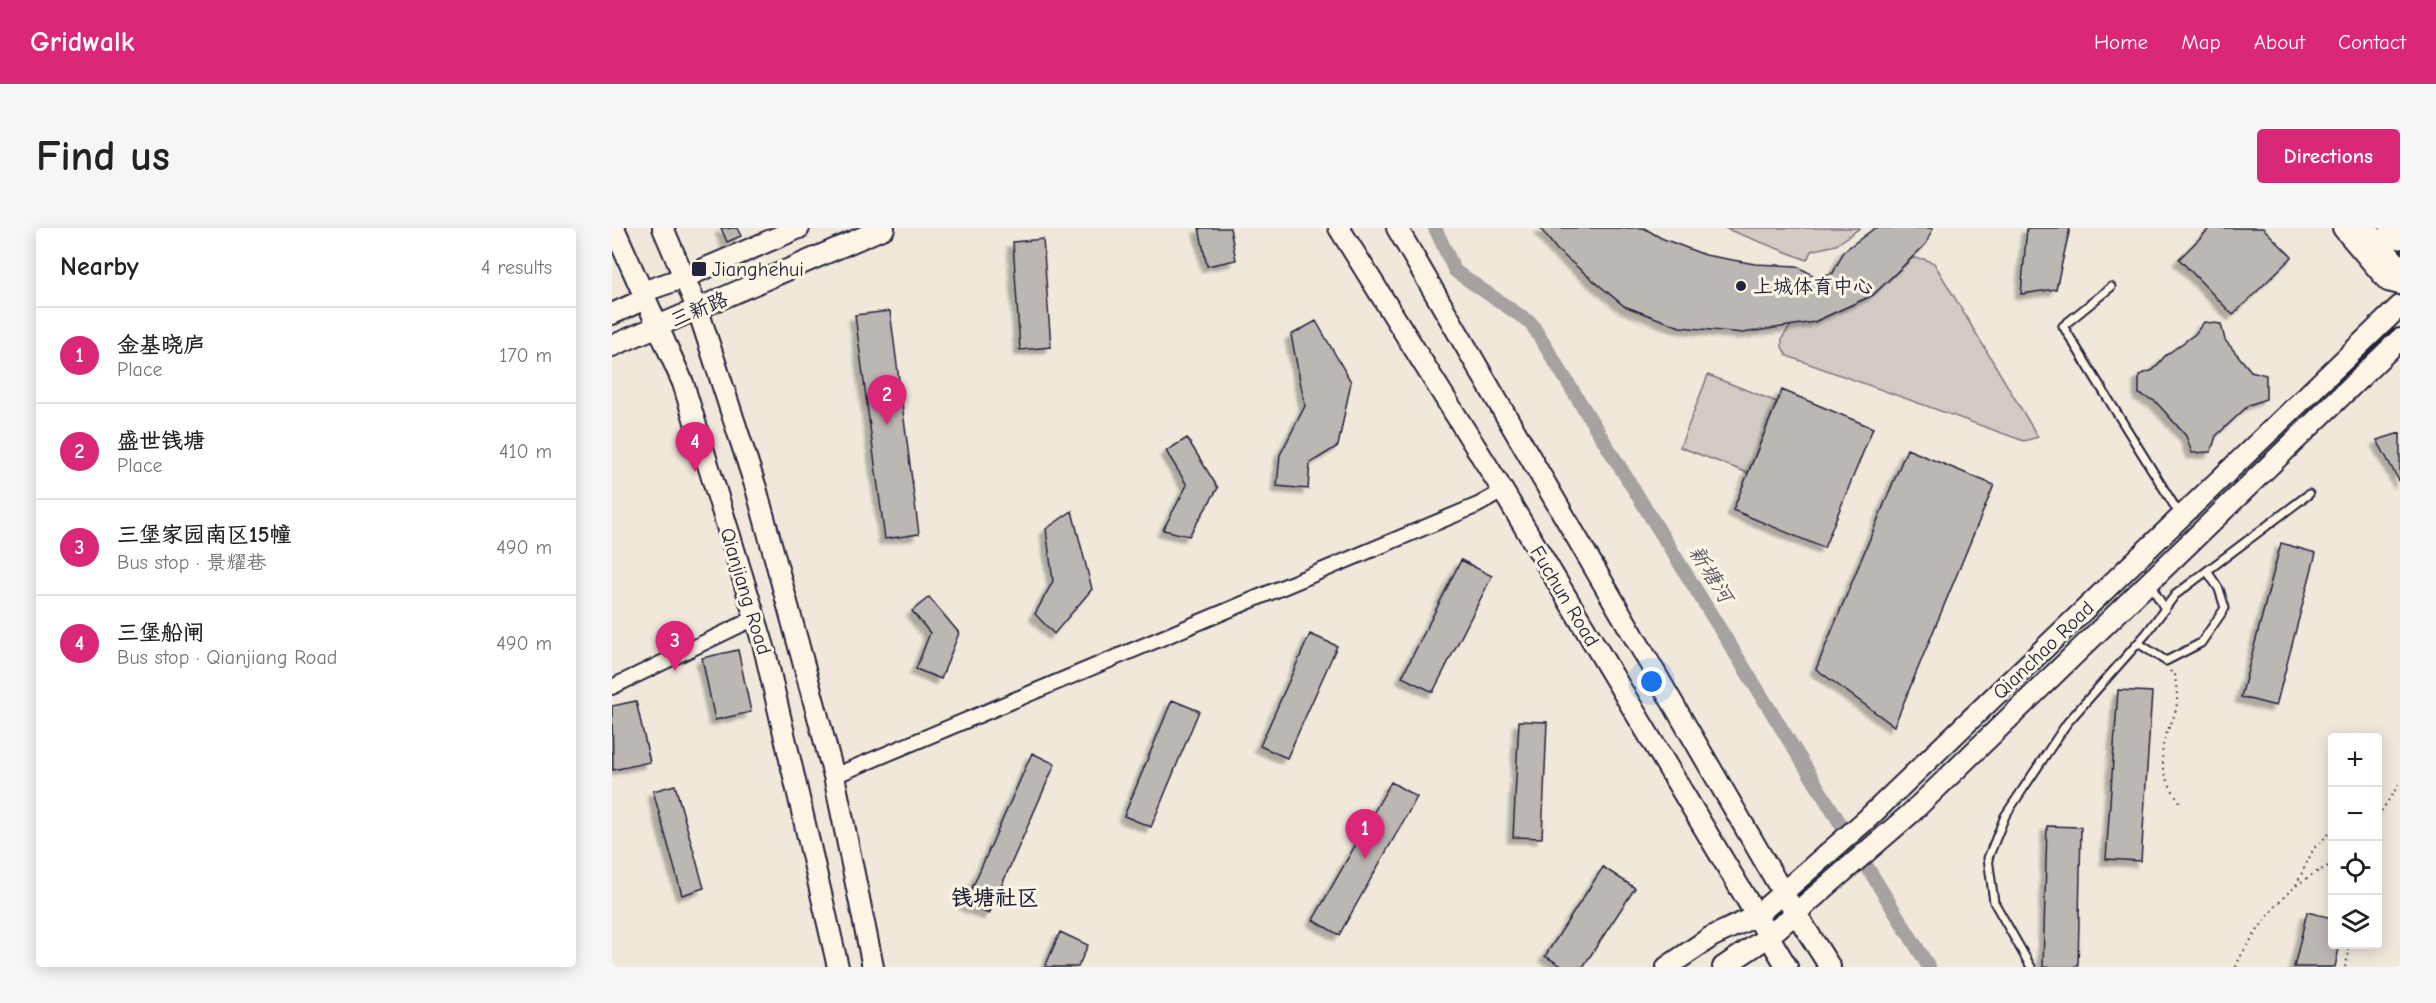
<!DOCTYPE html>
<meta charset="utf-8">
<style>
:root{--surface:#fff;--page:#f6f6f6;--text:#222;--muted:#767676;--line:#e0e0e0;--accent:#db2777}
body{margin:0;font-family:"Comic Neue","LXGW WenKai TC",sans-serif;background:var(--page);color:var(--text)}
.controls{position:absolute;right:18px;bottom:18px;display:grid;overflow:hidden;border-radius:6px;box-shadow:0 3px 15px #0003}
.controls button{width:54px;height:54px;display:grid;place-items:center;padding:0;border:0;border-bottom:2px solid var(--line);background:var(--surface);color:var(--text);font:30px sans-serif}
.you{position:absolute;left:1040px;top:454px;width:21px;height:21px;margin:-15px;border:4px solid #fff;border-radius:50%;background:#1a73e8;box-shadow:0 0 0 9px #1a73e833}
.badge{display:grid;place-items:center;width:39px;height:39px;border-radius:50%;background:var(--accent);color:#fff;font-size:20px;font-weight:700}
.pin{position:absolute;translate:-50% -50px;filter:drop-shadow(0 2px 3px #0008)}
.pin::after{content:'';position:absolute;top:32px;width:21px;height:18px;background:inherit;clip-path:polygon(0 0,100% 0,50% 100%)}
.list{margin:0;padding:0;list-style:none}
h2{display:flex;justify-content:space-between;align-items:center;height:78px;margin:0;padding:0 24px;font-size:26px}
h2 small{font-size:20px;font-weight:400;color:var(--muted)}
.list li{display:grid;grid-template-columns:39px 1fr auto;gap:18px;align-items:center;box-sizing:border-box;height:96px;padding:0 24px;border-top:2px solid var(--line)}
.list b{display:block;font-size:22px;white-space:nowrap}
.list p{margin:0;font-size:20px;white-space:nowrap;color:var(--muted)}
.list em{font-size:20px;font-style:normal;color:var(--muted)}
.icon{flex:none;width:33px;height:33px;fill:none;stroke:currentColor;stroke-width:2;stroke-linecap:round;stroke-linejoin:round}
.map{position:relative;flex:none;width:1788px;height:739px;overflow:hidden;border-radius:6px}
header{display:flex;align-items:center;gap:36px;box-sizing:border-box;height:84px;padding:0 30px;background:var(--accent);color:#fff}
header strong{font-size:28px}
nav{display:flex;gap:33px;margin-inline-start:auto;font-size:21px}
.intro{display:flex;align-items:center;justify-content:space-between;box-sizing:border-box;height:144px;padding:0 36px}
h1{margin:0;font-size:42px}
.button{padding:15px 27px;border-radius:6px;background:var(--accent);color:#fff;font-size:21px;font-weight:700}
main{display:flex;gap:36px;padding:0 36px}
aside{flex:1;background:var(--surface);border-radius:6px;box-shadow:0 3px 15px #0003}
.map>svg:first-child{display:block}
</style>
<header>
<strong>Gridwalk</strong>
<nav><a>Home</a><a>Map</a><a>About</a><a>Contact</a></nav>
</header>
<div class="intro"><h1>Find us</h1><a class="button">Directions</a></div>
<main>
<aside>
<h2>Nearby<small>4 results</small></h2>
<ul class="list">
<li><span class="badge">1</span><div><b>金基晓庐</b><p>Place</p></div><em>170 m</em></li>
<li><span class="badge">2</span><div><b>盛世钱塘</b><p>Place</p></div><em>410 m</em></li>
<li><span class="badge">3</span><div><b>三堡家园南区15幢</b><p>Bus stop · 景耀巷</p></div><em>490 m</em></li>
<li><span class="badge">4</span><div><b>三堡船闸</b><p>Bus stop · Qianjiang Road</p></div><em>490 m</em></li>
</ul>
</aside>
<div class="map">
<svg width="1788" height="739" viewBox="0 0 1788 739">
<defs>
<filter id="shadow"><feDropShadow dx="-5.5" dy="5.5" stdDeviation="1.5" flood-color="#0004"/></filter>
</defs>
<rect width="100%" height="100%" fill="#efe8db"/>
<filter id="ink" filterUnits="userSpaceOnUse"><feTurbulence type="fractalNoise" baseFrequency=".0167" numOctaves="2"/><feDisplacementMap in="SourceGraphic" scale="12" xChannelSelector="R" yChannelSelector="G"/><feConvolveMatrix kernelMatrix="1 2 1 2 8 2 1 2 1" color-interpolation-filters="sRGB"/></filter>
<g filter="url(#ink)">
<path fill="#d1cbc3" stroke="#7a767f" stroke-width="1.5" d="M1112,0H1248L1224,17L1199,23L1195,32Z
M1300,30L1312,31L1322,35L1426,209L1412,213L1175,128L1170,119V110L1179,97L1202,94L1261,67Z
M1096,147L1165,174L1136,245L1068,219Z"/>
<g fill="none" stroke-linecap="round" stroke-linejoin="round">
<path stroke="#a6a2a2" stroke-width="14" d="M823,0L843,43L919,95L1317,739"/>
</g>
<path fill="#bcb7b3" stroke="#22223b" stroke-width="1.5" filter="url(#shadow)" d="M109,0H125L129,8L115,14Z
M587,0H618L624,32L595,38Z
M928,0H1032L1049,10L1093,27L1143,36L1185,38L1204,49L1221,45L1232,23L1263,0H1321L1314,16L1261,67L1202,94L1131,105L1068,99L1012,78L945,22Z
M1415,0H1458L1444,61L1409,66Z
M1598,0H1651L1680,29L1621,87L1567,31Z
M431,11L439,119L408,122L401,14Z
M278,83L307,306L273,311L243,87Z
M704,93L739,154L726,218L698,235L696,261L665,258L668,227L693,178L679,107Z
M1592,94L1609,96L1613,112L1639,143L1654,147V171L1637,177L1604,208L1599,224L1580,225L1574,208L1553,184L1543,173L1527,166V147L1541,142L1553,128L1583,106Z
M1170,162L1261,200L1212,320L1121,282Z
M1788,205V255L1765,212Z
M575,210L606,260L577,308L551,302L575,257L554,223Z
M1295,221L1382,257L1282,498L1204,441Z
M460,283L480,361L442,406L423,386L441,353L434,301Z
M1669,315L1704,325L1664,478L1629,469Z
M849,332L880,348L821,464L790,449Z
M317,369L347,405L329,451L304,441L318,405L300,383Z
M698,406L725,418L675,530L648,518Z
M126,422L139,484L103,492L90,430Z
M1506,462L1540,464L1529,633L1494,631Z
M560,472L587,483L539,599L512,588Z
M24,473L38,534L1,542L0,478Z
M907,493L935,494L930,610L901,609Z
M420,525L443,536L377,686L353,676Z
M779,554L805,569L727,707L701,692Z
M63,557L92,660L70,667L41,563Z
M1435,598L1469,599L1466,739H1431Z
M991,639L1023,660L971,739H951L933,728Z
M1695,684L1720,690V716H1728L1723,739H1682Z
M448,704L476,717L466,739H433Z"/>
<g fill="none" stroke-linecap="round" stroke-linejoin="round">
<defs>
<path id="lane" d="M1499,59L1451,98L1568,287
M1538,356L1553,381
M1526,415L1554,433L1589,415L1613,380L1607,361L1595,343
M1419,739L1382,674L1376,630L1393,588L1455,495L1534,406L1563,367L1697,266"/>
<path id="street" d="M0,459L143,390
M222,548L866,277L891,263"/>
<path id="secondary" d="M2,0L71,155L152,419L226,739
M51,0L86,82L144,260L222,548L261,739
M727,0L891,263L1175,739
M785,0L1171,665L1218,739
M1731,0L1776,53L1788,56
M30,64L71,50L187,0
M0,86L33,71
M0,118L272,0
M1055,739L1099,709L1144,688L1255,591L1788,78
M1111,739L1156,709L1298,586L1788,111"/>
<path id="primary" d="M1753,0L1788,40
M1779,0L1788,10"/>
</defs>
<use href="#lane" stroke="#22223b" stroke-width="11"/>
<use href="#street" stroke="#22223b" stroke-width="18"/>
<use href="#secondary" stroke="#22223b" stroke-width="24"/>
<use href="#primary" stroke="#22223b" stroke-width="26"/>
<path stroke="#22223b" stroke-width="2" stroke-dasharray="1.5 4.5" stroke-linecap="butt" d="M117,0L119,6
M1558,443L1563,447C1564,459 1567,473 1563,485C1561,493 1556,500 1554,507C1545,531 1554,555 1568,574
M1766,588L1788,555
M1684,657L1702,620L1720,603
M1624,739C1629,725 1637,715 1645,703C1670,668 1682,655 1720,636
M1733,739L1737,725L1735,716"/>
<use href="#lane" stroke="#fcf5e5" stroke-width="7"/>
<use href="#street" stroke="#fcf5e5" stroke-width="14"/>
<use href="#secondary" stroke="#fcf5e5" stroke-width="20"/>
<use href="#primary" stroke="#fcf5e5" stroke-width="21"/>
</g>
</g>
<g fill="#22223b" stroke="#fcf5e5" stroke-width="2">
<rect x="79" y="33" width="16" height="16" rx="3"/>
<circle cx="1129" cy="58" r="6"/>
</g>
<g text-anchor="middle" stroke-width="6" stroke-linejoin="round" paint-order="stroke">
<g font-size="20" fill="#22223b" stroke="#fcf5e5" text-anchor="start">
<text x="100" y="48">Jianghehui</text>
<text x="1141" y="65">上城体育中心</text>
</g>
<g font-size="20" fill="#22223b" stroke="#fcf5e5">
<text transform="translate(87 81) rotate(-23)" y="7">三新路</text>
<text transform="translate(134 363) rotate(73)" y="7">Qianjiang Road</text>
<text transform="translate(953 368) rotate(59)" y="7">Fuchun Road</text>
<text transform="translate(1431 422) rotate(-44)" y="7">Qianchao Road</text>
</g>
<g font-size="21" font-style="italic" fill="#575564" stroke="#fcf5e5">
<text transform="translate(1099 346) rotate(58)" y="7">新塘河</text>
</g>
<g font-size="22" font-weight="bold" fill="#22223b" stroke="#fcf5e5">
<text x="383" y="677">钱塘社区</text>
</g>
</g>
</svg>
<div class="controls">
<button>+</button>
<button>−</button>
<button><svg class="icon" aria-label="locate" viewBox="0 0 24 24"><circle cx="12" cy="12" r="6"/><path d="M12 2v4M12 18v4M2 12h4M18 12h4"/></svg></button>
<button><svg class="icon" aria-label="layers" viewBox="0 0 24 24"><path d="M12 4l9 5-9 5-9-5zM3 14l9 5 9-5"/></svg></button>
</div>
<div class="you"></div>
<div class="pin badge" style="left:753px;top:631px">1</div>
<div class="pin badge" style="left:275px;top:197px">2</div>
<div class="pin badge" style="left:63px;top:443px">3</div>
<div class="pin badge" style="left:83px;top:244px">4</div>
</div>
</main>
